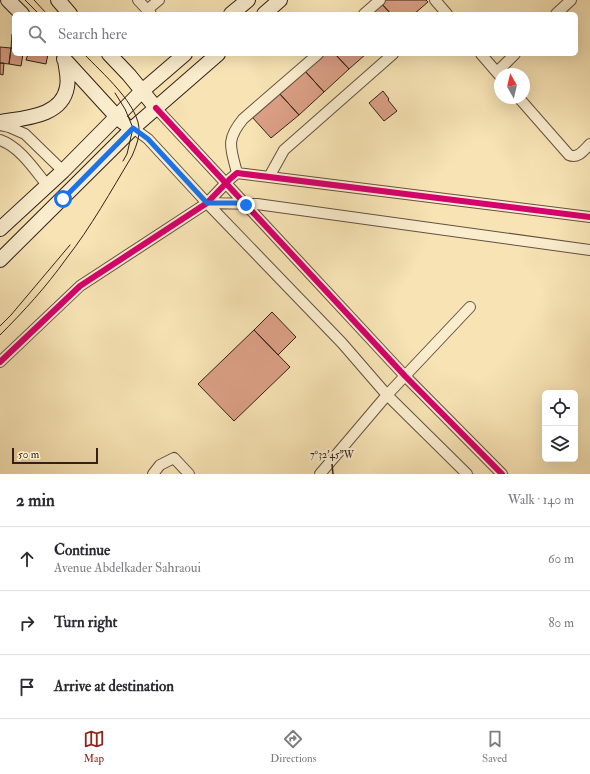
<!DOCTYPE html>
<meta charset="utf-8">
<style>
:root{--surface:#fff;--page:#f7f7f7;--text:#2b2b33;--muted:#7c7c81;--line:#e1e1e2;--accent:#8f2418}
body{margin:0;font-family:"IM FELL Double Pica",serif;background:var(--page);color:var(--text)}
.controls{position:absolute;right:12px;bottom:12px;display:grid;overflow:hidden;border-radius:6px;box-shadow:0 4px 16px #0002}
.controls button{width:36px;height:36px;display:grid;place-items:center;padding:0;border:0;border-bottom:1px solid var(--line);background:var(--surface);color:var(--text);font:20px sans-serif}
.compass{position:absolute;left:494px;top:68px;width:36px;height:36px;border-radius:50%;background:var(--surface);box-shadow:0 4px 16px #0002;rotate:352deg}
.scale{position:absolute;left:12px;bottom:10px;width:86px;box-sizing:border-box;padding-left:4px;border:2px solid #322019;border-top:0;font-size:11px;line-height:14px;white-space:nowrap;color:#322019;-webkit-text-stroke:3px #faedce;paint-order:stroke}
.stop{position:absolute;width:12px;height:12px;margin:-9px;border:3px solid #1a73e8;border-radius:50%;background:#fff}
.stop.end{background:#1a73e8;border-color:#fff;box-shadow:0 1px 4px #0008}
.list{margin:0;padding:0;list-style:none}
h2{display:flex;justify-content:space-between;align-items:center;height:52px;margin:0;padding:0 16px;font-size:17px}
h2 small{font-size:13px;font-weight:400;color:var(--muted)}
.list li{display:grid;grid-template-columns:26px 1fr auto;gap:12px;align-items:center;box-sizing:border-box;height:64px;padding:0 16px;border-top:1px solid var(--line)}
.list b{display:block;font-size:15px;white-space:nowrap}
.list p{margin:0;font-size:13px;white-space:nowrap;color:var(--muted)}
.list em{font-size:13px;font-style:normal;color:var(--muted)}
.icon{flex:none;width:22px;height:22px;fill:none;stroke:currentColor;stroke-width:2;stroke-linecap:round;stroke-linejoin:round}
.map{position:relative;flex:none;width:590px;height:474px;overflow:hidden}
.search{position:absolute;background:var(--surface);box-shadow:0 4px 16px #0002;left:12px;right:12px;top:12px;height:44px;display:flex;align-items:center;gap:10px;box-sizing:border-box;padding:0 14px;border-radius:6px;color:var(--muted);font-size:15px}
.sheet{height:244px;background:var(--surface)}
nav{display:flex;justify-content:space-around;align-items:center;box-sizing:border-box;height:56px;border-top:1px solid var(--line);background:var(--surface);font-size:11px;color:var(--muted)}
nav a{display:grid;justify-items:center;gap:2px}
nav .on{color:var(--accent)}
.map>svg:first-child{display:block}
</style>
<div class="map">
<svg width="590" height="474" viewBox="0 0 590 474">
<rect width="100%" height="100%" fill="#f7e3b4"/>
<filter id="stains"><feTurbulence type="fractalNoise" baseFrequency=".005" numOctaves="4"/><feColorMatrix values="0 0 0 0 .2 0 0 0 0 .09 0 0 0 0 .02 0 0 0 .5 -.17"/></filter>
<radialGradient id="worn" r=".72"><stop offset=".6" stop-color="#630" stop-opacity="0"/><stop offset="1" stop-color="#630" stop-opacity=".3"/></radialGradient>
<path fill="#dca086" stroke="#322019" d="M385,0H426L428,2L414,14H391L381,3Z
M381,3L391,14H369Z
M12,34H14V48H11Z
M0,47L11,48L9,64L0,63Z
M11,48H14V54H23L21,66L9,64Z
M28,54H48L46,64L26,60Z
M323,54H335L349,69L324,92L305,71Z
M335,54H366L349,69Z
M0,63H4L3,75L0,74Z
M305,71L324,92L299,115L279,93Z
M383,91L389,99L388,100L397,111L384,121L369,103Z
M279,93L299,115L271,138L252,117Z
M272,312L296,337L278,355L254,330Z
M254,330L290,367L234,421L198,384Z"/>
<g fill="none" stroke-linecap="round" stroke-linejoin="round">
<defs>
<path id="street" d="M138,0L151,14
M435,0L447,14
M147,10L159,0
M364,14L380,0
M556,14L571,0
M481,54L500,76
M497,72L515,54
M519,98L569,155C578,159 584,150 590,144
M156,108L405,376L502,474
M0,125L9,127L25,134L63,171
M133,128L148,139L207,203L342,343L387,395L467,474
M0,140C20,147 34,169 47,185
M237,173C231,148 225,141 243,119L318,54
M269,177L284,150L393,54
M207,203L257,204L590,250
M0,362L80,286L207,203L230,179L237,173L590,217
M153,474L160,465L174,458L189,474
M320,474L387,395L470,307"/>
<path id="secondary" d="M8,0L22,14
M58,0L70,14
M231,14L248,0
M264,14L280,0
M109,54L129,75L156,108
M64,59L117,117L124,123
M0,122C24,118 62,117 67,87C69,78 66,69 65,60
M0,229L63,171L142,91L185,54
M0,260L133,128L218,54"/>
</defs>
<use href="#street" stroke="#635140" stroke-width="12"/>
<use href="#secondary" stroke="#322019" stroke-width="16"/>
<use href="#street" stroke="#faedce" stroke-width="10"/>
<use href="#secondary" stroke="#faedce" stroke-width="14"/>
<path stroke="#322019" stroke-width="1" d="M25,0L39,14
M34,0L47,14
M115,93L125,109L133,128L127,154L123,161
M0,326L11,315L70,245
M0,335C24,311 46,287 66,259C91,227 111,191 132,156C135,149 139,139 139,132C141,106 101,72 84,54"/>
<defs>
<path id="cycleway" d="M156,108L405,376L502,474
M0,362L80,286L207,203L230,179L237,173L590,217"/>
</defs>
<use href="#cycleway" stroke="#faedce" stroke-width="8"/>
<use href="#cycleway" stroke="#d6006c" stroke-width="6"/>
</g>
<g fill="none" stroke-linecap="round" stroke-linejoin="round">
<path stroke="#1a73e8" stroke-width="5" d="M63,199L133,128L148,139L207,203H244L246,205"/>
</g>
<path fill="none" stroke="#322019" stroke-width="1.5" d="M332,464L333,474"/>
<g font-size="10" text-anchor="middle" fill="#322019" stroke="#faedce" stroke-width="4" stroke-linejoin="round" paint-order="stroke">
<text x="332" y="458">7°32'45"W</text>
</g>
<rect width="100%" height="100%" filter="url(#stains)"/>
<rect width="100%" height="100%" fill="url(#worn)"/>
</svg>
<div class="controls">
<button><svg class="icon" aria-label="locate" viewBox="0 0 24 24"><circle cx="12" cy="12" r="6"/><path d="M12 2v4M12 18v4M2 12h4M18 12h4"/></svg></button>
<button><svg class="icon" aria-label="layers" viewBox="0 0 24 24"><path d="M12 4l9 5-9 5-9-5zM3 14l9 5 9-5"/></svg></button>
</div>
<svg class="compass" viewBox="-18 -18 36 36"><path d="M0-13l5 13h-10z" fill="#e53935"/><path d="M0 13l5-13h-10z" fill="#7c7c81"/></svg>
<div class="scale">50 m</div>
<div class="stop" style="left:63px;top:199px"></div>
<div class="stop end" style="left:246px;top:205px"></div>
<div class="search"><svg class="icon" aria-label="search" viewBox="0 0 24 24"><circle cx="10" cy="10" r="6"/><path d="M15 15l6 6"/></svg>Search here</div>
</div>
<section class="sheet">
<h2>2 min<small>Walk · 140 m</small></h2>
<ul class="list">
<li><svg class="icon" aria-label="ahead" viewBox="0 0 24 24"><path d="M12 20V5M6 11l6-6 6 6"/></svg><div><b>Continue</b><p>Avenue Abdelkader Sahraoui</p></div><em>60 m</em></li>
<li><svg class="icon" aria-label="right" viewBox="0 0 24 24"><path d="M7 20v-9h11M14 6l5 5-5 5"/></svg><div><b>Turn right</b></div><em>80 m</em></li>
<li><svg class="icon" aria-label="arrive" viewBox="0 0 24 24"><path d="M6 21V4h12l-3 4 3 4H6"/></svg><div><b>Arrive at destination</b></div></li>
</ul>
</section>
<nav>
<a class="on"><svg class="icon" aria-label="map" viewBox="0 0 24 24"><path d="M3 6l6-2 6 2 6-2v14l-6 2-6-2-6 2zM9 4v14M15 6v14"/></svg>Map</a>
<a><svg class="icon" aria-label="directions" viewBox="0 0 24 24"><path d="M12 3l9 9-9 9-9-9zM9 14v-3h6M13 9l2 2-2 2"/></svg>Directions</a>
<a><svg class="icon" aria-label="saved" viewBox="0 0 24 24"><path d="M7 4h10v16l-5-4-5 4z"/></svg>Saved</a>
</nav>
